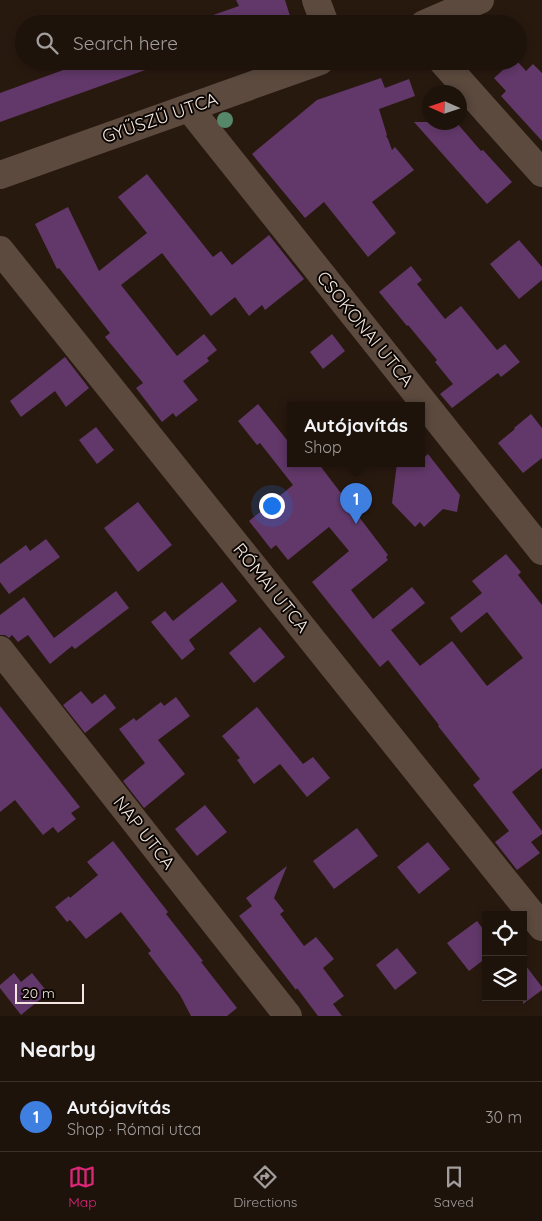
<!DOCTYPE html>
<meta charset="utf-8">
<style>
:root{--surface:#1e130b;--page:#261c14;--text:#f1f3f6;--muted:#a19e9d;--line:#3c322c;--accent:#db2777}
body{margin:0;font-family:Quicksand,sans-serif;background:var(--page);color:var(--text)}
.controls{position:absolute;right:15px;bottom:15px;display:grid;overflow:hidden;border-radius:0px;box-shadow:0 2px 8px #0003}
.controls button{width:45px;height:45px;display:grid;place-items:center;padding:0;border:0;border-bottom:1px solid var(--line);background:var(--surface);color:var(--text);font:25px sans-serif}
.compass{position:absolute;left:422px;top:85px;width:45px;height:45px;border-radius:50%;background:var(--surface);box-shadow:0 2px 8px #0003;rotate:273deg}
.scale{position:absolute;left:15px;bottom:12px;width:69px;box-sizing:border-box;padding-left:5px;border:2px solid #f3e8e1;border-top:0;font-size:14px;line-height:18px;white-space:nowrap;color:#f3e8e1;-webkit-text-stroke:4px #0c0603;paint-order:stroke}
.you{position:absolute;left:271px;top:505px;width:18px;height:18px;margin:-12px;border:4px solid #fff;border-radius:50%;background:#1a73e8;box-shadow:0 0 0 8px #1a73e833}
.badge{display:grid;place-items:center;width:32px;height:32px;border-radius:50%;background:var(--accent);color:#fff;font-size:16px;font-weight:700}
.pin{position:absolute;translate:-50% -41px;filter:drop-shadow(0 1px 2px #0008)}
.pin::after{content:'';position:absolute;top:26px;width:18px;height:15px;background:inherit;clip-path:polygon(0 0,100% 0,50% 100%)}
.popup{position:absolute;left:287px;top:402px;width:138px;height:65px;box-sizing:border-box;display:grid;place-content:center;border-radius:0px;background:var(--surface);filter:drop-shadow(0 1px 4px #0005);font-size:16px;white-space:nowrap;color:var(--muted)}
.popup b{font-size:19px;color:var(--text)}
.popup::after{content:'';position:absolute;left:50%;top:100%;margin-left:-10px;border:10px solid transparent;border-top-color:var(--surface)}
.list{margin:0;padding:0;list-style:none}
h2{display:flex;justify-content:space-between;align-items:center;height:65px;margin:0;padding:0 20px;font-size:21px}
h2 small{font-size:16px;font-weight:400;color:var(--muted)}
.list li{display:grid;grid-template-columns:32px 1fr auto;gap:15px;align-items:center;box-sizing:border-box;height:70px;padding:0 20px;border-top:1px solid var(--line)}
.list b{display:block;font-size:19px;white-space:nowrap}
.list p{margin:0;font-size:16px;white-space:nowrap;color:var(--muted)}
.list em{font-size:16px;font-style:normal;color:var(--muted)}
.icon{flex:none;width:28px;height:28px;fill:none;stroke:currentColor;stroke-width:2;stroke-linecap:round;stroke-linejoin:round}
.map{position:relative;flex:none;width:542px;height:1016px;overflow:hidden}
.search{position:absolute;background:var(--surface);box-shadow:0 2px 8px #0003;left:15px;right:15px;top:15px;height:55px;display:flex;align-items:center;gap:12px;box-sizing:border-box;padding:0 18px;border-radius:28px;color:var(--muted);font-size:19px}
.sheet{height:135px;background:var(--surface)}
nav{display:flex;justify-content:space-around;align-items:center;box-sizing:border-box;height:70px;border-top:1px solid var(--line);background:var(--surface);font-size:14px;color:var(--muted)}
nav a{display:grid;justify-items:center;gap:2px}
nav .on{color:var(--accent)}
.map>svg:first-child{display:block}
</style>
<div class="map">
<svg width="542" height="1016" viewBox="0 0 542 1016">
<rect width="100%" height="100%" fill="#28190f"/>
<path fill="#613869" d="M236,0H285L290,16L271,24H196V21L239,6Z
M88,61H161L162,64L0,122V93Z
M513,61H517L526,71L533,64L542,73V141L501,96L506,91L494,78Z
M381,78L385,88L409,79L415,96L379,109L387,135L386,136L388,139L392,150L395,147L414,170L372,202L396,233L368,257L324,202L305,218L252,154L317,100Z
M414,122H456L481,151L483,150L512,182L487,204Z
M147,174L213,257L221,251L232,265L269,235L304,279L265,310L262,305L249,316L235,297L211,316L162,253L121,285L177,356L204,334L217,350L207,358L209,361L183,381L198,400L176,417L173,413L162,422L136,388L143,383L105,337L110,333L59,268L57,269L35,224L68,207L99,271L147,233L118,197Z
M519,240L542,267V280L519,299L490,264Z
M411,266L422,280L417,284L445,319L461,306L497,350L505,344L520,362L501,377L498,373L452,408L440,394L453,384L435,362L437,360L408,325L407,326L379,292Z
M332,334L345,351L323,369L310,352Z
M65,357L89,388L66,407L55,391L21,417L10,401Z
M258,404L291,445V463H318L388,555L386,557L388,560L351,590L373,619L412,587L425,603L391,630L420,666L452,641L487,686L523,658L487,612L461,633L450,618L482,593L472,581L506,554L521,572L518,575L542,605V768L512,792L542,831V834L531,842L540,853L517,870L495,842L509,831L473,785L480,779L438,726L439,725L388,660L380,667L312,582L349,551L329,527L288,560L276,545L271,549L249,521L293,485L260,443L257,445L238,421Z
M531,414L542,428V458L523,473L498,443L515,429L514,428Z
M96,427L114,450L97,464L79,440Z
M428,454L460,495L457,512L443,509L424,527L420,522L415,527L392,503L397,463H421V460Z
M138,502L172,545L138,572L104,528Z
M46,539L60,557L9,594L0,582V564L26,545L30,551Z
M222,582L237,601L189,640L195,649L182,660L151,622L165,611L173,621Z
M116,591L129,608L75,649L72,646L50,664L28,635L18,642L12,635L9,638L5,635H0V615L24,597L54,638Z
M260,627L285,657L254,683L229,653Z
M81,691L92,704L105,694L116,708L85,733L63,705Z
M176,697L190,716L158,740L185,774L144,808L123,781L145,763L119,729L134,718L136,721L161,702L164,706Z
M0,706L80,807L71,813L76,819L58,833L53,827L43,835L15,800L0,812Z
M257,707L303,764L313,757L330,778L307,797L280,764L254,784L237,760L240,758L222,736Z
M205,805L227,832L197,856L175,829Z
M357,828L378,856L334,889L313,861Z
M113,841L168,912L166,914L203,961L201,962L237,1008L227,1016H191L180,995L148,953L151,951L121,912L86,939L70,920L67,922L55,907L69,896L70,898L98,875L87,862Z
M428,842L450,869L419,894L397,867Z
M287,866L274,898L284,911L280,914L304,946L316,937L334,959L323,968L344,996L333,1004L342,1016H318L297,988L296,990L239,916L252,906L246,898Z
M477,921L486,933V958L469,971L447,943Z
M397,948L417,973L395,990L376,965Z
M523,962L542,987V990L523,1004Z
M14,973L21,982L32,973L48,993L21,1015L0,988V985Z"/>
<g fill="none" stroke-linecap="round" stroke-linejoin="round">
<path stroke="#5c4a3e" stroke-width="28" d="M316,0L325,24
M424,24L480,0
M442,61L542,173
M189,108L542,551
M0,175L320,61
M0,250L542,927
M0,650L288,1016"/>
</g>
<circle fill="#558868" cx="225" cy="120" r="8"/>
<g text-anchor="middle" stroke-width="4" stroke-linejoin="round" paint-order="stroke">
<g font-size="18" fill="#f3e8e1" stroke="#0c0603">
<text transform="translate(160 118) rotate(-19)" y="6">GYŰSZŰ UTCA</text>
<text transform="translate(365 329) rotate(51)" y="6">CSOKONAI UTCA</text>
<text transform="translate(271 588) rotate(51)" y="6">RÓMAI UTCA</text>
<text transform="translate(144 833) rotate(52)" y="6">NAP UTCA</text>
</g>
</g>
</svg>
<div class="controls">
<button><svg class="icon" aria-label="locate" viewBox="0 0 24 24"><circle cx="12" cy="12" r="6"/><path d="M12 2v4M12 18v4M2 12h4M18 12h4"/></svg></button>
<button><svg class="icon" aria-label="layers" viewBox="0 0 24 24"><path d="M12 4l9 5-9 5-9-5zM3 14l9 5 9-5"/></svg></button>
</div>
<svg class="compass" viewBox="-18 -18 36 36"><path d="M0-13l5 13h-10z" fill="#e53935"/><path d="M0 13l5-13h-10z" fill="#a19e9d"/></svg>
<div class="scale">20 m</div>
<div class="you"></div>
<div class="pin badge" style="left:356px;top:524px;background:#3f7fe0">1</div>
<div class="popup"><b>Autójavítás</b>Shop</div>
<div class="search"><svg class="icon" aria-label="search" viewBox="0 0 24 24"><circle cx="10" cy="10" r="6"/><path d="M15 15l6 6"/></svg>Search here</div>
</div>
<section class="sheet">
<h2>Nearby<small></small></h2>
<ul class="list">
<li><span class="badge" style="background:#3f7fe0">1</span><div><b>Autójavítás</b><p>Shop · Római utca</p></div><em>30 m</em></li>
</ul>
</section>
<nav>
<a class="on"><svg class="icon" aria-label="map" viewBox="0 0 24 24"><path d="M3 6l6-2 6 2 6-2v14l-6 2-6-2-6 2zM9 4v14M15 6v14"/></svg>Map</a>
<a><svg class="icon" aria-label="directions" viewBox="0 0 24 24"><path d="M12 3l9 9-9 9-9-9zM9 14v-3h6M13 9l2 2-2 2"/></svg>Directions</a>
<a><svg class="icon" aria-label="saved" viewBox="0 0 24 24"><path d="M7 4h10v16l-5-4-5 4z"/></svg>Saved</a>
</nav>
